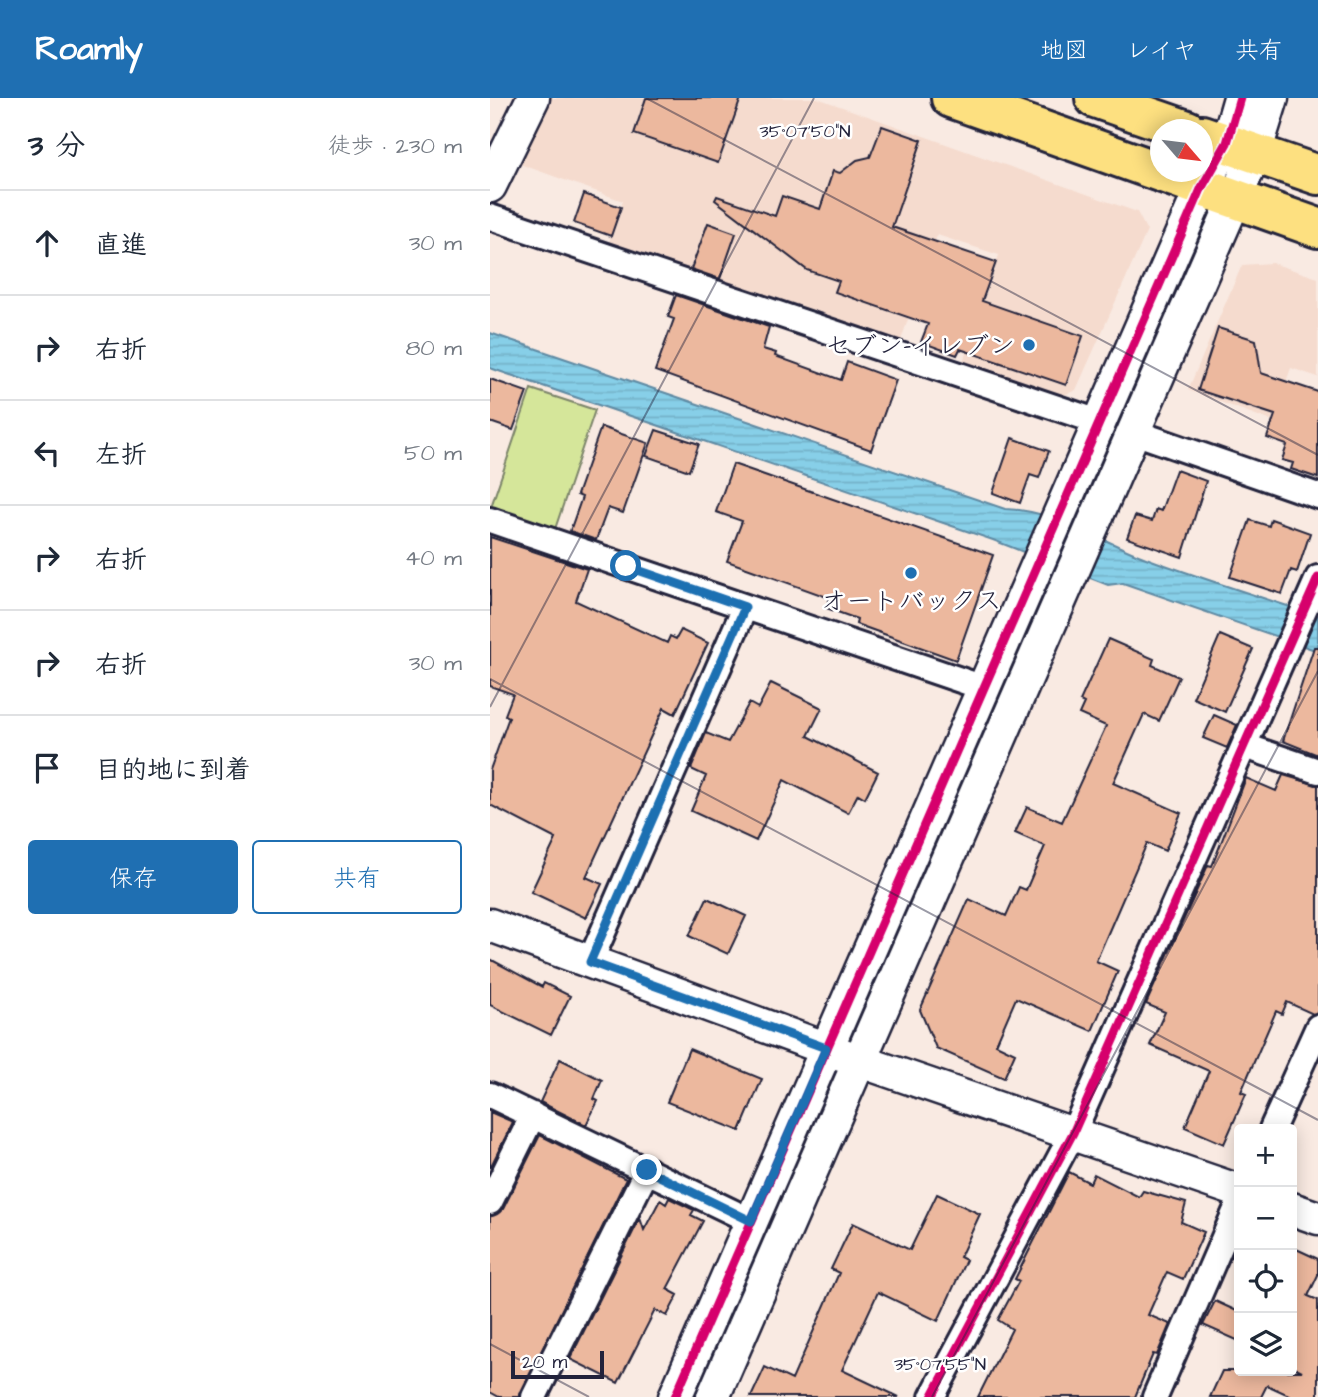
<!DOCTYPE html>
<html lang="ja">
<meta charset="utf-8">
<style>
:root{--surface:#fff;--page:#f6f6f7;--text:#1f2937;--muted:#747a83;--line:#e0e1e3;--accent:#1f6fb2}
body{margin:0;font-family:"Architects Daughter","Klee One",sans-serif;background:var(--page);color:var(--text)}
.controls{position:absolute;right:21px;bottom:21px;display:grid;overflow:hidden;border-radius:7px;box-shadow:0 4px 18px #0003}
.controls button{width:63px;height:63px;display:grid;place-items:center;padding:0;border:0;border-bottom:2px solid var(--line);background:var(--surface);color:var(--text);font:35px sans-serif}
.compass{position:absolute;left:660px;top:21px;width:63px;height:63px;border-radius:50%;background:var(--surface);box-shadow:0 4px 18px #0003;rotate:118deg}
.scale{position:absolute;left:21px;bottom:18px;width:93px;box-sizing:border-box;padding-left:7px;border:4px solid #22223b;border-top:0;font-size:19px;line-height:24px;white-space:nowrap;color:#22223b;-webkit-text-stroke:5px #fff;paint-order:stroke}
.stop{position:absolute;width:21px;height:21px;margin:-16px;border:5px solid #1f6fb2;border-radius:50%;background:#fff}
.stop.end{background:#1f6fb2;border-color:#fff;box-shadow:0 2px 7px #0008}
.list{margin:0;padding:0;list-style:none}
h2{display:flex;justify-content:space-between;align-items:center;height:91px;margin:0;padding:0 28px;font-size:30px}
h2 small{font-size:23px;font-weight:400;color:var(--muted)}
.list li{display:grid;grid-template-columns:46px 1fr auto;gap:21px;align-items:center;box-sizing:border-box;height:105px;padding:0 28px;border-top:2px solid var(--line)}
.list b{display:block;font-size:26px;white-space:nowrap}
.list em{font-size:23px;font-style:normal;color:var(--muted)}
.actions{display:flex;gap:14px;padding:21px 28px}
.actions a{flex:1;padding:16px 0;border:2px solid var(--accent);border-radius:7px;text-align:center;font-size:24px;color:var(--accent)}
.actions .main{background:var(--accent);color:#fff}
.icon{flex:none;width:38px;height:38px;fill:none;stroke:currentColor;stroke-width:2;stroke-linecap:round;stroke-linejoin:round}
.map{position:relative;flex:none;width:828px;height:1299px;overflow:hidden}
header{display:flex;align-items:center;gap:42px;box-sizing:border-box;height:98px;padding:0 35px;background:var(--accent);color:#fff}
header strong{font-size:33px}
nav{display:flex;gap:38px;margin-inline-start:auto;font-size:24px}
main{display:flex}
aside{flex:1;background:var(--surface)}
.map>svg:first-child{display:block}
</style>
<header>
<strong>Roamly</strong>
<nav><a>地図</a><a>レイヤ</a><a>共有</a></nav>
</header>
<main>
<aside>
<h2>3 分<small>徒歩 · 230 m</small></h2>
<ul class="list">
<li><svg class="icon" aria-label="ahead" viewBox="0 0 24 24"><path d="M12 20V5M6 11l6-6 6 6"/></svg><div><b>直進</b></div><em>30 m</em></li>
<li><svg class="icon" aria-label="right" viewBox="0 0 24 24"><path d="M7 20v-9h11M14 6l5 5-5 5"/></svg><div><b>右折</b></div><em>80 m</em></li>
<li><svg class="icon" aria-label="left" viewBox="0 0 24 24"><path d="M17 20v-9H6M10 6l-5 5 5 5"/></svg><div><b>左折</b></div><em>50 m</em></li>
<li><svg class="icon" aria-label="right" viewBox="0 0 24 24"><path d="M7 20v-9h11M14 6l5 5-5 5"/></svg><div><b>右折</b></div><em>40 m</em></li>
<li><svg class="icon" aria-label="right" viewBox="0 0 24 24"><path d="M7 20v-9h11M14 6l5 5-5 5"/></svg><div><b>右折</b></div><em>30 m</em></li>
<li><svg class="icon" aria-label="arrive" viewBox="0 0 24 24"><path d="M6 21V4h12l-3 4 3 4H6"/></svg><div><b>目的地に到着</b></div></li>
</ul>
<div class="actions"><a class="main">保存</a><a>共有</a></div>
</aside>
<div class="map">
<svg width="828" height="1299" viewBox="0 0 828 1299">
<defs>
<pattern id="water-rules" width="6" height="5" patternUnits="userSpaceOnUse" patternTransform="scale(1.75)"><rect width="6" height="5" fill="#87cfe8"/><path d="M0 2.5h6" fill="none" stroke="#74b1c8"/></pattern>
</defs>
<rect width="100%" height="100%" fill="#f9eae2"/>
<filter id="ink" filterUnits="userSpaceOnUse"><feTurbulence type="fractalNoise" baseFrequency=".0143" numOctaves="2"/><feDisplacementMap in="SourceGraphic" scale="14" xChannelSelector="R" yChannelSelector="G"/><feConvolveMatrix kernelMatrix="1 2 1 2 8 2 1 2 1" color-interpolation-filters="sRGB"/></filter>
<g filter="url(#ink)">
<path fill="#f5dbce" d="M60,0H327L647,114L657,133L586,292L572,298L473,264L509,157L447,137L411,242L119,144L133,103L27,65Z
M782,165L828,180V279L801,270L782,323L698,292L752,167Z"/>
<path fill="#d5e69a" stroke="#7c846a" stroke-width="2" d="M41,291L105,312L65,431L1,409Z"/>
<path fill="url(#water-rules)" stroke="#5f8aa3" stroke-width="2" d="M0,235L515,411C565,412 611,443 656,460C712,481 771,499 828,518V553L633,485L618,487L503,442L0,270Z"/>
<path fill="#ecb89e" stroke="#22223b" stroke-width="2" d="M156,0H251L228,65L144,36Z
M392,28L432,42L402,129L506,164L492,203L593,238L576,287L470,251L467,257L431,244L438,226L345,194L349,183L317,172L225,102L227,98L285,118L292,98L330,111L343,73L350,75L367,62L380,59Z
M94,96L131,109L121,138L84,125Z
M218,125L246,135L230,181L201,171Z
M186,197L279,229L273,251L286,255L285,258L351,282L357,264L406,282L381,352L165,273L184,221L178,219Z
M728,230L766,242L771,275L828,294V380L801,371L803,365L792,362L797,347L777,340L785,317L708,292Z
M0,281L37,294L23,332L0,324Z
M111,329L158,345L133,415L118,410L106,442L80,433L92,399L87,397Z
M166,332L209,346L199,373L156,358Z
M522,340L559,353L549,380L540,377L530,405L503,395Z
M243,366L503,457L466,562L366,526L367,521L336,510L340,500L237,463L252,423L226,414Z
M686,372L716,383L692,459L637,440L645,418L662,423L666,411L671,413Z
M781,421L820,435L807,474L801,472L792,496L740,479L760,422L779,428Z
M0,439L97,471L86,503L177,545L180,538L186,541L191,532L218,545L185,616L174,610L96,779L112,786L96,820L41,794L66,741L0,707V672L19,619L15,617L23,596L0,588Z
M730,537L763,551L735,614L703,600Z
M618,541L664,561L662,567L689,579L669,623L654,616L623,685L691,715L675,753L657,745L606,863L628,873L602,933L526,900L506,946L525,955L514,980L446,950L430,912L479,801L516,818L529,789L536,792L555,748L525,735L537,709L572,724L616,628L589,616L594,605L590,603Z
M824,549H828V657L793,643Z
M281,585L332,610L318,638L388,674L375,700L368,696L358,715L294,682L266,743L201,713L216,678L201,671L216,635L238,644L259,605L268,610Z
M724,617L747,627L737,650L713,640Z
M793,677L828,687V914L823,916L797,904L792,916L786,913L751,994L756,996L734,1046L695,1029L719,973L660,947L675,914L656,906L718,767L722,768L756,680L786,693Z
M217,800L256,818L238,856L199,838Z
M0,861L52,889L54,885L80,898L61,937L0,907Z
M199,951L272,981L250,1033L177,1004Z
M70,961L112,982L104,1001L108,1003L96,1027L50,1004Z
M0,1014L23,1024L0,1070Z
M50,1037L136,1081L29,1299H9L0,1294V1119L13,1111Z
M579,1074L600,1085L604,1076L649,1099L653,1093L696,1105L691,1124L714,1134L693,1181L677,1174L658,1217L680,1226L667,1257L663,1256L645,1299H488L522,1231L508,1222L529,1183L525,1181L538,1155Z
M447,1096L490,1116L470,1159L476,1162L448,1223L388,1194L352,1272L409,1299H261L275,1269L302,1282L349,1175L341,1171L363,1125L420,1152Z
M179,1100L204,1112L201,1117L213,1123L177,1191L188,1197L177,1218L165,1212L128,1285L80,1261L150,1120L154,1132L170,1102L176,1106Z
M802,1149L828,1161V1177L818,1198L828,1202V1299H803L777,1287L771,1299H720L732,1273H812L802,1268Z
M725,1203L749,1214V1243L713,1227Z"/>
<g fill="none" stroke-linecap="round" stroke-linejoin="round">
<defs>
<path id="minor" d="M0,119L609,324
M644,334L828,398
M0,422L494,590
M755,648L828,673
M100,864L255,509
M0,997L261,1123
M782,1031L828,929
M0,1104L43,1017
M44,1299L157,1072
M442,1299L583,1035L828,480
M665,1299L749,1105"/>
<path id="tertiary" d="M0,88L43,0
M0,827L370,963L749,1093
M802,1111L828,1120
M185,1299L712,89L737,45L750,0
M223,1299L765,55L782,0"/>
<path id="primary" d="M461,0L828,130
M605,0L697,32
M712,37L828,77"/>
</defs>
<use href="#minor" stroke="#22223b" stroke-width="30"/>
<use href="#tertiary" stroke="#22223b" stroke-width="37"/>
<use href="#primary" stroke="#22223b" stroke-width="44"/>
<use href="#minor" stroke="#fff" stroke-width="24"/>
<use href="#tertiary" stroke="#fff" stroke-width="32"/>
<use href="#primary" stroke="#fde080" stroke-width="38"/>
<defs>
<path id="cycleway" d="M185,1299L712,89L737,45L750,0
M442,1299L583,1035L828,480"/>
</defs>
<use href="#cycleway" stroke="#fff" stroke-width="13"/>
<use href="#cycleway" stroke="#d6006c" stroke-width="9"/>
</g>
</g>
<g fill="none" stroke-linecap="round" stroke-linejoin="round" filter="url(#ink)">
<path stroke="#1f6fb2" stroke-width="9" d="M136,468L255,509L100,864L336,950L261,1123L157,1072"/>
</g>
<path fill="none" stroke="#22223b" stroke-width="2" stroke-opacity="0.45" d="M156,0L828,357M0,581L828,1022M0,609L324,0M0,1246L99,1299M442,1299L828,573"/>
<g fill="#1f6fb2" stroke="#fff" stroke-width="2.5">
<circle cx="539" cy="247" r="7"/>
<circle cx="421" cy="475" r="7"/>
</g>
<g text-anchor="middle" stroke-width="5" stroke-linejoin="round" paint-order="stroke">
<g font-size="26" fill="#22223b" stroke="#fff" text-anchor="end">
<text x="525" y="256">セブン-イレブン</text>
<text x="421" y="511" text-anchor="middle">オートバックス</text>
</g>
</g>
<g font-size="18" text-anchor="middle" fill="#22223b" stroke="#fff" stroke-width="5" stroke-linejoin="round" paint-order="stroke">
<text x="315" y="39">35°07'50"N</text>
<text x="450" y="1272">35°07'55"N</text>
</g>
</svg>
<div class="controls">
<button>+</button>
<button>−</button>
<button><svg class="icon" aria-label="locate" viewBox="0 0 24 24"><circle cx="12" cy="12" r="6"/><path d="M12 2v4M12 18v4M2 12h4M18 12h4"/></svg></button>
<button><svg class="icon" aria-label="layers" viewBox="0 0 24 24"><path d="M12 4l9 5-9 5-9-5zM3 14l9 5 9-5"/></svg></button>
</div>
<svg class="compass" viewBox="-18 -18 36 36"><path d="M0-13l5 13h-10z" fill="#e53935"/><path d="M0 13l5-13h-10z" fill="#747a83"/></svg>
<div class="scale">20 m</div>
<div class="stop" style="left:136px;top:468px"></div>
<div class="stop end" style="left:157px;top:1072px"></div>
</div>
</main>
